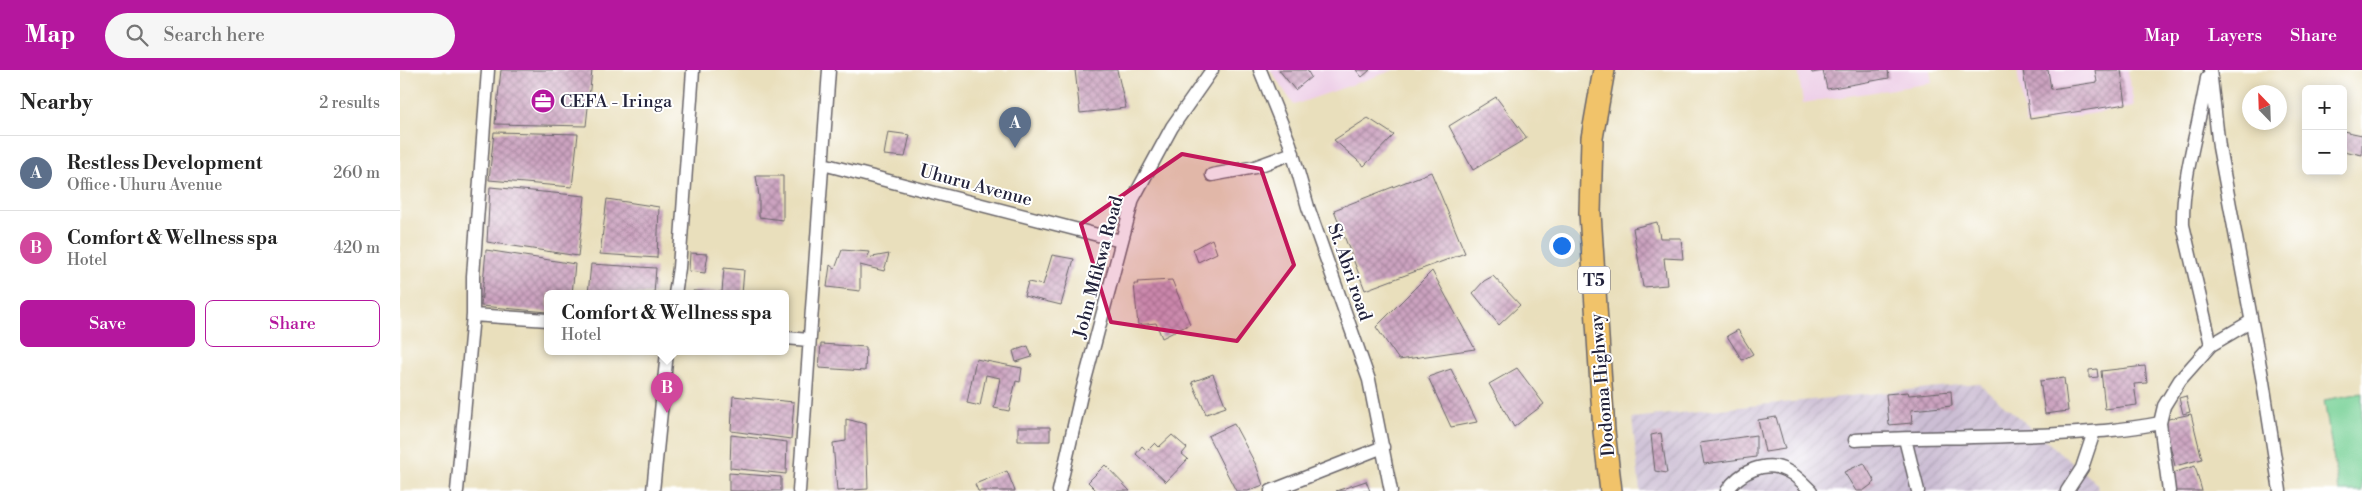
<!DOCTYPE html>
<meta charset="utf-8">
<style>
:root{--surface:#fff;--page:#f6f6f6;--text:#222;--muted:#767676;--line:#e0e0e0;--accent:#b5179e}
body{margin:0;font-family:"Libre Bodoni",serif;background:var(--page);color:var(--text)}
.controls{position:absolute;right:15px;top:15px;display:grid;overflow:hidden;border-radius:8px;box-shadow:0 2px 12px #0003}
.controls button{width:45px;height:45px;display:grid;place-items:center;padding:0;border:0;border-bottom:1px solid var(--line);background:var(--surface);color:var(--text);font:25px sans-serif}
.compass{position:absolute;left:1842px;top:15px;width:45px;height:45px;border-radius:50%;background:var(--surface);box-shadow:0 2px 12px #0003;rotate:337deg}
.you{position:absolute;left:1161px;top:175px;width:18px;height:18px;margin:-12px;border:4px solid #fff;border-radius:50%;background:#1a73e8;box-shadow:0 0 0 8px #1a73e833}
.badge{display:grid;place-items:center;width:32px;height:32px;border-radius:50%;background:var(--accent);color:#fff;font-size:16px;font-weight:700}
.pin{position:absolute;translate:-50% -41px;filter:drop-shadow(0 1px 2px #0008)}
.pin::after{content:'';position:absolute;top:26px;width:18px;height:15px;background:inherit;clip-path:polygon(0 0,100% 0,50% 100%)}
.popup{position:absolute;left:144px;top:220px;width:245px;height:65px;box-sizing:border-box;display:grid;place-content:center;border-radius:8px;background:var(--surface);filter:drop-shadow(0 1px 4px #0005);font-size:16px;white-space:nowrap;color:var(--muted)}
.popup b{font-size:19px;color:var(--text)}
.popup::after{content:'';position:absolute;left:50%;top:100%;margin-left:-10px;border:10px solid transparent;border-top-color:var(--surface)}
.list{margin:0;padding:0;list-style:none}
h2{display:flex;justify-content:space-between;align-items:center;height:65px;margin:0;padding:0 20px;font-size:21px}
h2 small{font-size:16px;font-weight:400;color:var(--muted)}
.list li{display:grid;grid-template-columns:32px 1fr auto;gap:15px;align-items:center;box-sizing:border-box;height:75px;padding:0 20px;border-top:1px solid var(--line)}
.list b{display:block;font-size:19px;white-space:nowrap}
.list p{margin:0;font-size:16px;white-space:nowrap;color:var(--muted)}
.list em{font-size:16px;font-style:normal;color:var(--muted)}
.actions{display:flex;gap:10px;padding:15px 20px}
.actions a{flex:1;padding:11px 0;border:1px solid var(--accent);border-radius:8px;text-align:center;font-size:18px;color:var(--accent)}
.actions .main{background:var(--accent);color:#fff}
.icon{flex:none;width:28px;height:28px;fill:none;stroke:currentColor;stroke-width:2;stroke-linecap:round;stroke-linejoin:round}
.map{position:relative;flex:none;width:1962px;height:421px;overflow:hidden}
header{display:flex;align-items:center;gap:30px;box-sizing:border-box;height:70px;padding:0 25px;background:var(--accent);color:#fff}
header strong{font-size:24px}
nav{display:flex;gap:28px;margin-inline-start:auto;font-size:18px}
.search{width:350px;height:45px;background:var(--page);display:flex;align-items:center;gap:12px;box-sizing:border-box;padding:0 18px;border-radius:28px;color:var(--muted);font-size:19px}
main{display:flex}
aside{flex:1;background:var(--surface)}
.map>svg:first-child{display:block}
</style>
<header>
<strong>Map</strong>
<div class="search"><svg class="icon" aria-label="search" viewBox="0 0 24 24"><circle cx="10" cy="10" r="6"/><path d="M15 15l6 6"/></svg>Search here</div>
<nav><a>Map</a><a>Layers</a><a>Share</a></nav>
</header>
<main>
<aside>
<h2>Nearby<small>2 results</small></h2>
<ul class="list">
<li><span class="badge" style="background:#5c6f8a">A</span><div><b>Restless Development</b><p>Office · Uhuru Avenue</p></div><em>260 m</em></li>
<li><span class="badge" style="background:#d1479c">B</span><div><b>Comfort &amp; Wellness spa</b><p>Hotel</p></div><em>420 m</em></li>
</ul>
<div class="actions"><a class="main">Save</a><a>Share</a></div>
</aside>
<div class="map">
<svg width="1962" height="421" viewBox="0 0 1962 421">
<defs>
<pattern id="industrial-furrows" width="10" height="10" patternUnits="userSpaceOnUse" patternTransform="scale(1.25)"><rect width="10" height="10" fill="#ccbed4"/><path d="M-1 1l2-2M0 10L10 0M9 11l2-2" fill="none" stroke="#afa3b7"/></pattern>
<pattern id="building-cross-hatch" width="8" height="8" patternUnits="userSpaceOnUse" patternTransform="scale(1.25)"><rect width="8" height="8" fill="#cca3c0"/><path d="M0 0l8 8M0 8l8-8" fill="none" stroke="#a5849d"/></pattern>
</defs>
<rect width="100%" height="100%" fill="#fff"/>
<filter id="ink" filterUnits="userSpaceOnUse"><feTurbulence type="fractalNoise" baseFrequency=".02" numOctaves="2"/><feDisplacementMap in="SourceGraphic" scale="10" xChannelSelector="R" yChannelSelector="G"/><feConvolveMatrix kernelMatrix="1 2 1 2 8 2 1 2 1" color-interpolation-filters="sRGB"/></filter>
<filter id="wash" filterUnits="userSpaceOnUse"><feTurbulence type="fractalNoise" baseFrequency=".0096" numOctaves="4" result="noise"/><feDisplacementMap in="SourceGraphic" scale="20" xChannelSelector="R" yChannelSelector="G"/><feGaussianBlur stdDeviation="1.12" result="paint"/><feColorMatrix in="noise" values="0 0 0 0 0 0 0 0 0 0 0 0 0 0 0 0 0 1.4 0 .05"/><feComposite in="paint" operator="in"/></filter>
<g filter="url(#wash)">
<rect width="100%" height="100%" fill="#e9dfbc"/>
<path fill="#eed0e8" d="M870,0H994L894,35Z
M1398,0H1530L1532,13L1403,33Z
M1617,0H1728L1734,37L1626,54Z"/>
<path fill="url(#industrial-furrows)" d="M1578,313L1697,414L1698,421H1240L1232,348Z"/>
<path fill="#78d197" stroke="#4d7a69" d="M1962,323V421H1939L1924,330Z"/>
<g id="blocks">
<path fill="url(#building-cross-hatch)" d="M101,0H192L186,56L95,54Z
M675,0H717L726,38L680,43Z
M879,0H907L911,7L895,20Z
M956,0H970L962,7Z
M1411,0H1488L1489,8L1427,19L1423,1L1412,3Z
M1623,0H1648L1651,19L1697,12L1695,0H1721L1726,34L1630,49Z
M1096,27L1127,68L1073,100L1049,56Z
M968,48L994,65L964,96L934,70Z
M1943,61L1962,65V85L1943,81Z
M94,62L178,64L172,117L89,110Z
M488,62L510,65L505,87L484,85Z
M1031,102L1065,183L965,220L934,140Z
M356,106H383V150L359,147V126Z
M90,117L185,126L178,186L87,172Z
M207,129L259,137L257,188L200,184Z
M1257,152L1260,168H1281L1283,189L1264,188L1267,215L1243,217L1233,158Z
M812,169L817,183L798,192L793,179Z
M86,180L175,194L172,224H148V242L81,236Z
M442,180L470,182L467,188L489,184L484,201L460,195V221L427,217L430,195L435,199Z
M290,183L308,184L305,203L289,201Z
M652,185L674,189L661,235L624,226L628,212L643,215Z
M191,194L256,198L254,224H188Z
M324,198L344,200L342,224H293V221L322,222Z
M1032,201L1075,279L999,290L976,257Z
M1093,206L1120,235L1099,255L1073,223L1084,211Z
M772,210L790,254L762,268L756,253L738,255L734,214H738L737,212Z
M1338,260L1353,284L1342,290L1327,266Z
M421,274L466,277L465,301L419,298Z
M628,276L632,287L616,292L613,281Z
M576,289L622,298L620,312L616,311L609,341L594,338L600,308L586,305L580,336L567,333Z
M1745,296L1747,313L1734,314L1737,335L1705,339L1701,301Z
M1117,298L1144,334L1114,357L1089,314Z
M1051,299L1077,352L1051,357L1028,307Z
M1697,299L1698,307L1689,308V300Z
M813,304L826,337L806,344L792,312Z
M1664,308L1668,341L1645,344L1640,311Z
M1551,321L1552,336L1511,340L1512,353L1489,355L1486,324L1508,322L1509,325Z
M333,326L394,332L391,369L331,361Z
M1786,326L1790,342L1783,344L1779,328Z
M1791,344L1802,389L1775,396L1764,350Z
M1376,347L1385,379L1365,382L1358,350Z
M446,349L466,354L468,419L437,421L433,373L446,371Z
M834,354L856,395L863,415L848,421H836L808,366Z
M618,357H650V371H618Z
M1261,363L1267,403L1255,401L1251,365Z
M331,365L387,372L386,404L330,398Z
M772,365L787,378L782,384L788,389L766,412L736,384L742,376L747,381L755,373L759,377Z
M1356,365V387L1304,394L1300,373Z
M1464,393L1475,412L1463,421H1456L1444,402Z
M705,395L730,421H697L688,412Z
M1795,396L1802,421H1775L1769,404Z
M607,401L615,421H578L575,414Z
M329,403L381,407V421H329Z
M966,411L970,421H936Z"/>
</g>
</g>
<g filter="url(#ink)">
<use href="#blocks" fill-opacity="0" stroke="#686468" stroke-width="1"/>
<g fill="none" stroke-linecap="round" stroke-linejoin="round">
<defs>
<path id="minor" d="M860,0L890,74L908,137L969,310L991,421
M1810,0L1819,77L1863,312L1880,421
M1807,8C1799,58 1782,105 1783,155L1811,275
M423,94L721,171
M812,105L855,97L893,83
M275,224L279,198L293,0
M73,245L148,250
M386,268L409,270
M1505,369L1518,421
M1455,370C1522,367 1590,368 1658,364C1692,362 1726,360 1760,353
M57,421L73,245V206L88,0
M253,421L267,282
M399,421L429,0
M659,421L681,325L733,129L772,57L812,0
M871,421L983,377
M1327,421C1339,402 1366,389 1387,401C1396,405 1404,414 1411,421
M1667,421L1682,398L1694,362
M1769,421L1760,353L1764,336L1780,310L1811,275L1850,252"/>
<path id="trunk" d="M1204,0L1192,68L1190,143L1204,361L1211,421"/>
</defs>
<use href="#minor" stroke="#686468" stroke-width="15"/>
<use href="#trunk" stroke="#686468" stroke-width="24"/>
<use href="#minor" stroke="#fff" stroke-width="12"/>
<use href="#trunk" stroke="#f1c36a" stroke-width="21"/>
</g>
</g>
<path fill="#c2185b" fill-opacity="0.2" stroke="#c2185b" stroke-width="4" stroke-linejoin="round" d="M782,84L861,99L894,195L837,271L711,252L681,154Z"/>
<defs>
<symbol id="office-disc" viewBox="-11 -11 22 22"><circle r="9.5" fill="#b5179e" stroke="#fff"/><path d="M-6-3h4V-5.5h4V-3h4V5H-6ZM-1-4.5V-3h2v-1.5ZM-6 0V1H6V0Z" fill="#fff"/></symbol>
</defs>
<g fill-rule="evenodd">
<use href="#office-disc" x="129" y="17" width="28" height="28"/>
</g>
<g text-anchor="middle" stroke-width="4" stroke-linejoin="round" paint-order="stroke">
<rect fill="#fff" stroke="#646476" stroke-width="1" x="1178" y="196.5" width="32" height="27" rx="4"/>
<g font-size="16" font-weight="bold" fill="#22223b">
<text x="1194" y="216">T5</text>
</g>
<g font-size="18" fill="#22223b" stroke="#fff" text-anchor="start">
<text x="160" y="37">CEFA - Iringa</text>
</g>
<g font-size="18" fill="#22223b" stroke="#fff">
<text transform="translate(576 115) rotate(15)" y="6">Uhuru Avenue</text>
<text transform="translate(698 197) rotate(-75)" y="6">John Mfikwa Road</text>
<text transform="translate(950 202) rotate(71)" y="6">St. Abri road</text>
<text transform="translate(1202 315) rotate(-95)" y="6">Dodoma Highway</text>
</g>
</g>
</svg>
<div class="controls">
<button>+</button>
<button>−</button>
</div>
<svg class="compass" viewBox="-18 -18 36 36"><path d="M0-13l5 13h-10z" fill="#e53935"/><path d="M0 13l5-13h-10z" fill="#767676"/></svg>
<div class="you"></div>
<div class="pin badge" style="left:615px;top:78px;background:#5c6f8a">A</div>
<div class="pin badge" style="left:267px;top:343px;background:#d1479c">B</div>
<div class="popup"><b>Comfort &amp; Wellness spa</b>Hotel</div>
</div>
</main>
